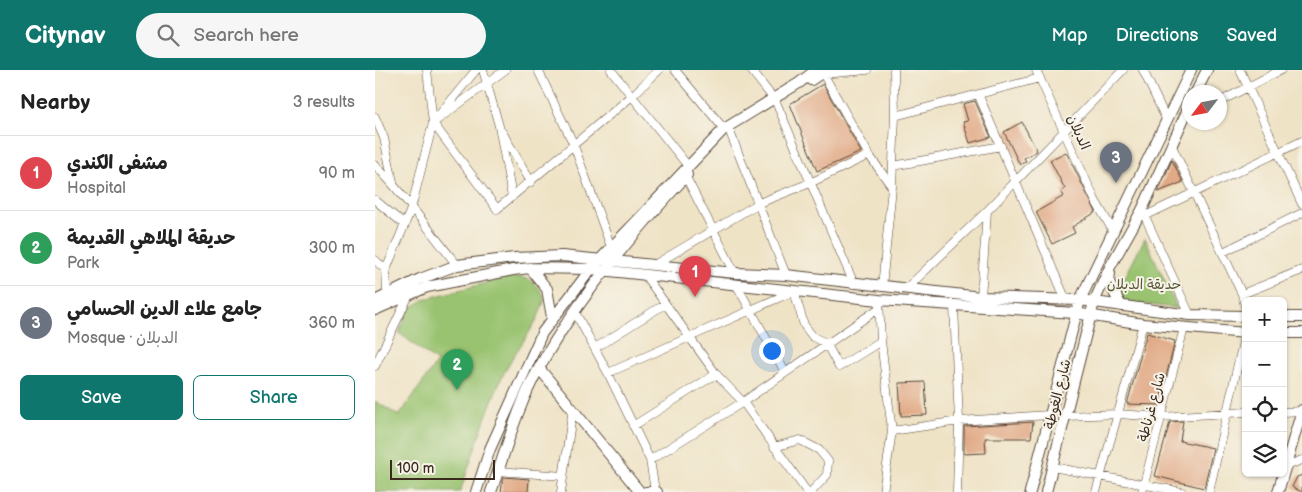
<!DOCTYPE html>
<meta charset="utf-8">
<style>
:root{--surface:#fff;--page:#f6f6f6;--text:#222;--muted:#767676;--line:#e0e0e0;--accent:#0f766e}
body{margin:0;font-family:"Balsamiq Sans","Playpen Sans Arabic",sans-serif;background:var(--page);color:var(--text)}
.controls{position:absolute;right:15px;bottom:15px;display:grid;overflow:hidden;border-radius:8px;box-shadow:0 1px 4px #0004}
.controls button{width:45px;height:45px;display:grid;place-items:center;padding:0;border:0;border-bottom:1px solid var(--line);background:var(--surface);color:var(--text);font:25px sans-serif}
.compass{position:absolute;left:807px;top:15px;width:45px;height:45px;border-radius:50%;background:var(--surface);box-shadow:0 1px 4px #0004;rotate:238deg}
.scale{position:absolute;left:15px;bottom:12px;width:105px;box-sizing:border-box;padding-left:5px;border:2px solid #3b2a1e;border-top:0;font-size:14px;line-height:18px;white-space:nowrap;color:#3b2a1e;-webkit-text-stroke:4px #f7f3e8;paint-order:stroke}
.you{position:absolute;left:396px;top:280px;width:18px;height:18px;margin:-12px;border:4px solid #fff;border-radius:50%;background:#1a73e8;box-shadow:0 0 0 8px #1a73e833}
.badge{display:grid;place-items:center;width:32px;height:32px;border-radius:50%;background:var(--accent);color:#fff;font-size:16px;font-weight:700}
.pin{position:absolute;translate:-50% -41px;filter:drop-shadow(0 1px 2px #0008)}
.pin::after{content:'';position:absolute;top:26px;width:18px;height:15px;background:inherit;clip-path:polygon(0 0,100% 0,50% 100%)}
.list{margin:0;padding:0;list-style:none}
h2{display:flex;justify-content:space-between;align-items:center;height:65px;margin:0;padding:0 20px;font-size:21px}
h2 small{font-size:16px;font-weight:400;color:var(--muted)}
.list li{display:grid;grid-template-columns:32px 1fr auto;gap:15px;align-items:center;box-sizing:border-box;height:75px;padding:0 20px;border-top:1px solid var(--line)}
.list b{display:block;font-size:19px;white-space:nowrap}
.list p{margin:0;font-size:16px;white-space:nowrap;color:var(--muted)}
.list em{font-size:16px;font-style:normal;color:var(--muted)}
.actions{display:flex;gap:10px;padding:15px 20px}
.actions a{flex:1;padding:11px 0;border:1px solid var(--accent);border-radius:8px;text-align:center;font-size:18px;color:var(--accent)}
.actions .main{background:var(--accent);color:#fff}
.icon{flex:none;width:28px;height:28px;fill:none;stroke:currentColor;stroke-width:2;stroke-linecap:round;stroke-linejoin:round}
.map{position:relative;flex:none;width:927px;height:422px;overflow:hidden}
header{display:flex;align-items:center;gap:30px;box-sizing:border-box;height:70px;padding:0 25px;background:var(--accent);color:#fff}
header strong{font-size:24px}
nav{display:flex;gap:28px;margin-inline-start:auto;font-size:18px}
.search{width:350px;height:45px;background:var(--page);display:flex;align-items:center;gap:12px;box-sizing:border-box;padding:0 18px;border-radius:28px;color:var(--muted);font-size:19px}
main{display:flex}
aside{flex:1;background:var(--surface)}
.map>svg:first-child{display:block}
</style>
<header>
<strong>Citynav</strong>
<div class="search"><svg class="icon" aria-label="search" viewBox="0 0 24 24"><circle cx="10" cy="10" r="6"/><path d="M15 15l6 6"/></svg>Search here</div>
<nav><a>Map</a><a>Directions</a><a>Saved</a></nav>
</header>
<main>
<aside>
<h2>Nearby<small>3 results</small></h2>
<ul class="list">
<li><span class="badge" style="background:#e0444e">1</span><div><b>مشفى الكندي</b><p>Hospital</p></div><em>90 m</em></li>
<li><span class="badge" style="background:#2e9e5b">2</span><div><b>حديقة الملاهي القديمة</b><p>Park</p></div><em>300 m</em></li>
<li><span class="badge" style="background:#6b7280">3</span><div><b>جامع علاء الدين الحسامي</b><p>Mosque · الدبلان</p></div><em>360 m</em></li>
</ul>
<div class="actions"><a class="main">Save</a><a>Share</a></div>
</aside>
<div class="map">
<svg width="927" height="422" viewBox="0 0 927 422">
<rect width="100%" height="100%" fill="#f7f3e8"/>
<filter id="ink" filterUnits="userSpaceOnUse"><feTurbulence type="fractalNoise" baseFrequency=".02" numOctaves="2"/><feDisplacementMap in="SourceGraphic" scale="10" xChannelSelector="R" yChannelSelector="G"/><feConvolveMatrix kernelMatrix="1 2 1 2 8 2 1 2 1" color-interpolation-filters="sRGB"/></filter>
<filter id="wash" filterUnits="userSpaceOnUse"><feTurbulence type="fractalNoise" baseFrequency=".0096" numOctaves="4" result="noise"/><feDisplacementMap in="SourceGraphic" scale="20" xChannelSelector="R" yChannelSelector="G"/><feGaussianBlur stdDeviation="1.12" result="paint"/><feColorMatrix in="noise" values="0 0 0 0 0 0 0 0 0 0 0 0 0 0 0 0 0 1.4 0 .05"/><feComposite in="paint" operator="in"/></filter>
<g filter="url(#wash)">
<rect width="100%" height="100%" fill="#efe3c6"/>
<path fill="#99c370" stroke="#6a7647" d="M770,168L802,238L749,232L743,221Z
M130,208C153,207 158,207 170,228C161,261 139,279 126,309C110,345 98,385 85,422H0V331L24,346L62,292L24,263L33,240L50,229Z"/>
<g id="blocks">
<path fill="#e1a985" d="M448,14L486,82L442,101L415,34Z
M600,31L616,67L595,73L588,52L593,51L588,34Z
M647,52L662,81L649,88L651,91L645,95L629,62Z
M691,82L721,142L697,157L700,163L677,174L661,142L689,126L686,122L690,119L675,90Z
M797,90L808,112L783,122Z
M772,263L800,271L784,335L752,334Z
M550,312L552,345L526,346L524,313Z
M808,351L805,371L838,378L829,418L780,406L795,352Z
M658,352L656,368H610L611,383L589,384V356Z
M927,405V422L917,417L922,407Z
M128,407L154,409L153,422H126Z"/>
</g>
</g>
<g filter="url(#ink)">
<use href="#blocks" fill-opacity="0" stroke="#564637" stroke-width="1"/>
<g fill="none" stroke-linecap="round" stroke-linejoin="round">
<defs>
<path id="minor" d="M108,0L124,56L137,127
M163,0L198,73L236,177
M236,0L313,96
M300,0L349,59
M376,0L398,28
M446,0L494,85L517,117L507,217
M661,0L720,130L738,161
M768,0L792,51
M865,0L927,134
M448,4L492,0
M604,26L691,230
M401,32L479,214
M844,32L906,0
M64,45L101,0
M520,46L665,8
M0,47L9,68L18,112
M58,53L122,139L257,26L284,0
M58,53L130,0
M127,62L156,112
M355,62L411,205
M796,74L867,224L871,240
M0,95C30,125 55,162 82,195
M518,96L626,76
M311,107L360,203
M517,117L520,46L519,0
M0,130L30,155
M768,142L815,245
M770,146L927,71
M848,182L927,143
M0,190L11,200
M279,195L384,133L435,113L494,85
M269,204L341,304L368,332L432,422
M361,214L410,302
M531,219L612,141L748,0
M12,224L11,200L36,139L58,53L52,0
M867,224L927,200
M606,227L612,141
M504,230L506,271L517,361L584,351L674,345
M579,236L584,351L582,422
M200,242L233,303L275,390L280,421
M220,278L290,234
M0,296L34,225
M233,303L419,221L429,255L438,267L451,273L464,297L506,271
M908,342L927,341
M691,346L743,344L786,347L871,342
M258,356L341,304
M399,377L425,370L444,380L453,391L452,405L436,422
M275,390L368,332L503,239
M911,396L927,390
M678,397L807,422
M123,401L188,406
M186,422L198,338
M508,422L517,361
M721,422L768,254
M767,422L809,258
M834,422L870,263"/>
<path id="major" d="M436,10L451,0
M821,22L832,0
M155,198L172,219L177,247
M735,203L734,212L746,236
M0,231L45,209L82,195L139,188L187,186L360,203L411,205L606,227L705,230L815,245L871,246
M0,240L52,217L138,200L155,198L216,199L504,230L700,243L768,254L871,263
M908,247H927
M908,263H927
M164,298L265,422
M101,422L115,379L167,263L216,199L349,59L424,13L441,0
M116,422C131,380 142,337 164,298C201,231 260,161 312,105
M271,422H282
M655,422L705,230L816,0
M671,422L719,232L735,197L767,140L814,37
M903,422L927,340"/>
</defs>
<use href="#minor" stroke="#564637" stroke-width="9"/>
<use href="#major" stroke="#564637" stroke-width="12"/>
<use href="#minor" stroke="#fff" stroke-width="8"/>
<use href="#major" stroke="#fff" stroke-width="10"/>
</g>
</g>
<g text-anchor="middle" stroke-width="4" stroke-linejoin="round" paint-order="stroke">
<g font-size="14" fill="#3b2a1e" stroke="#f7f3e8">
<text transform="translate(704 62) rotate(66)" y="5">الدبلان</text>
<text transform="translate(682 324) rotate(-76)" y="5">شارع الغوطة</text>
<text transform="translate(776 337) rotate(-75)" y="5">شارع غرناطة</text>
</g>
<g font-size="14" fill="#575837" stroke="#f7f3e8">
<text x="769" y="219">حديقة الدبلان</text>
</g>
</g>
</svg>
<div class="controls">
<button>+</button>
<button>−</button>
<button><svg class="icon" aria-label="locate" viewBox="0 0 24 24"><circle cx="12" cy="12" r="6"/><path d="M12 2v4M12 18v4M2 12h4M18 12h4"/></svg></button>
<button><svg class="icon" aria-label="layers" viewBox="0 0 24 24"><path d="M12 4l9 5-9 5-9-5zM3 14l9 5 9-5"/></svg></button>
</div>
<svg class="compass" viewBox="-18 -18 36 36"><path d="M0-13l5 13h-10z" fill="#e53935"/><path d="M0 13l5-13h-10z" fill="#767676"/></svg>
<div class="scale">100 m</div>
<div class="you"></div>
<div class="pin badge" style="left:320px;top:227px;background:#e0444e">1</div>
<div class="pin badge" style="left:82px;top:320px;background:#2e9e5b">2</div>
<div class="pin badge" style="left:741px;top:113px;background:#6b7280">3</div>
</div>
</main>
